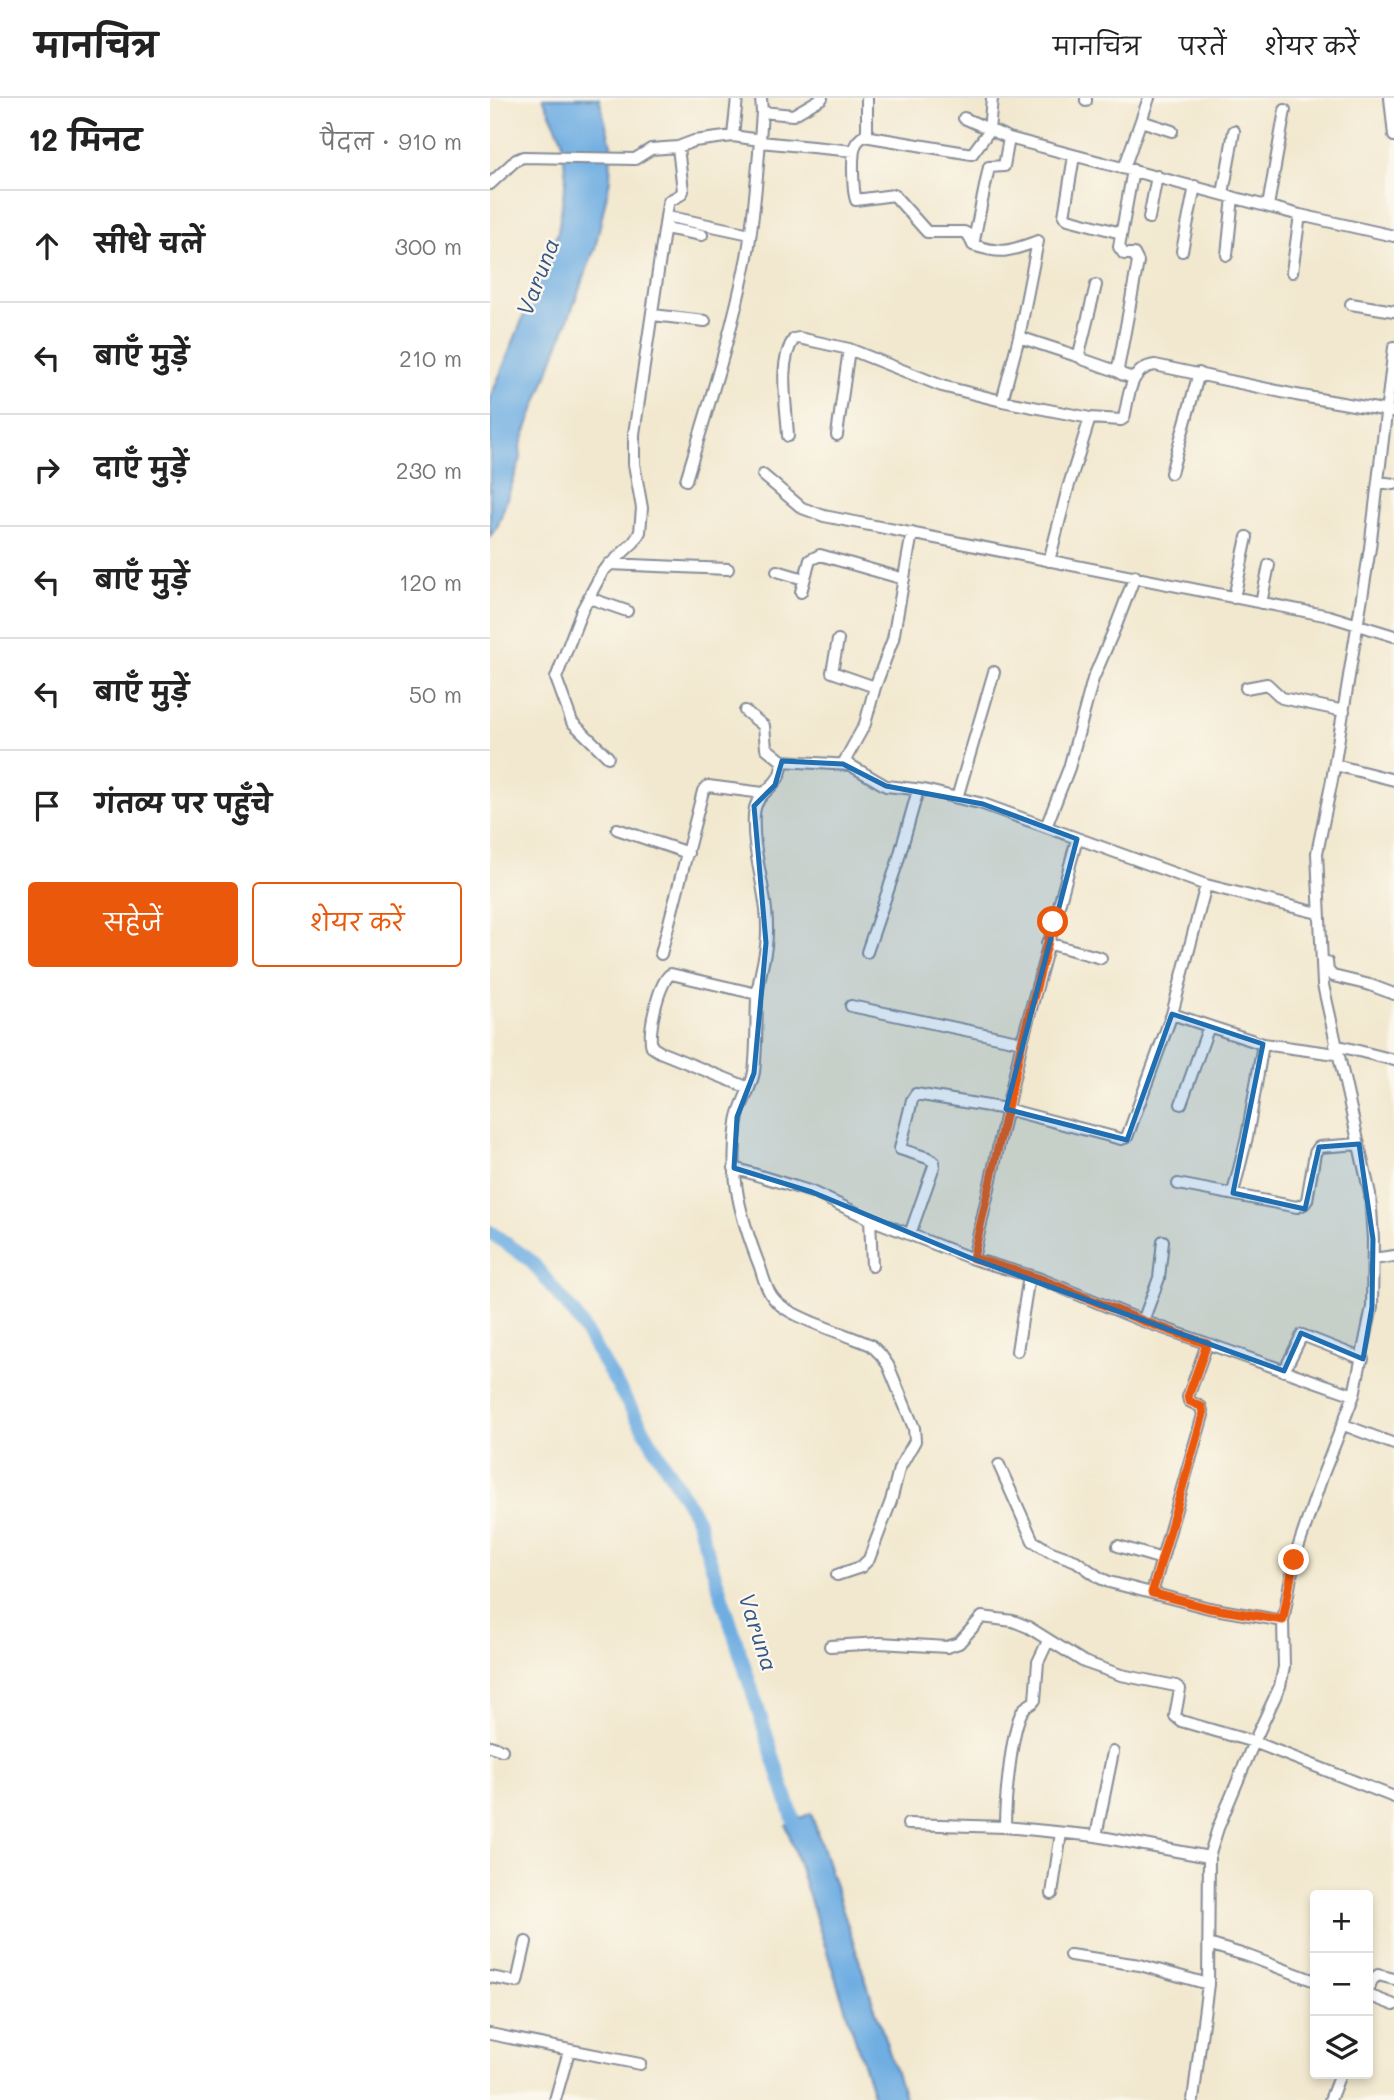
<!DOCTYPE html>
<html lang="hi">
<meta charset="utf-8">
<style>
:root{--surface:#fff;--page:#f2f2f2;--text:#222;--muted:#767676;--line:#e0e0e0;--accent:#ea580c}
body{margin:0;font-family:Mali,"Playpen Sans Deva",sans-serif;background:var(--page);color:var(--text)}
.controls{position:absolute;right:21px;bottom:21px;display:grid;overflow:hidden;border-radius:7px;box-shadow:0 4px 10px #0003}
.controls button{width:63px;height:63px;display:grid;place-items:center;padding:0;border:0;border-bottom:2px solid var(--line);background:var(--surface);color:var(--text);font:35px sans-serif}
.stop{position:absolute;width:21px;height:21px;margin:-16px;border:5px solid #ea580c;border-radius:50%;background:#fff}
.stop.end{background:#ea580c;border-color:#fff;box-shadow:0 2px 7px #0008}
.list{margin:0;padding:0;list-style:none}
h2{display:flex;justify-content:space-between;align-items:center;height:91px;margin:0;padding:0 28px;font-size:30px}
h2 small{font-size:23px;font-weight:400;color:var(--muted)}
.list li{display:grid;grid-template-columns:46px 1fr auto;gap:21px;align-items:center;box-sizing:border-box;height:112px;padding:0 28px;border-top:2px solid var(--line)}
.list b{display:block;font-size:26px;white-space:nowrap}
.list em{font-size:23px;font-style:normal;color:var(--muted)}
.actions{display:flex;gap:14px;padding:21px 28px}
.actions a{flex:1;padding:16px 0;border:2px solid var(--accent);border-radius:7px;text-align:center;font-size:24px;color:var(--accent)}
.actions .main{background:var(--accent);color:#fff}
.icon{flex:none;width:38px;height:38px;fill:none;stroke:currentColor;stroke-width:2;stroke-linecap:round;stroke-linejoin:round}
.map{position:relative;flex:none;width:904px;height:2002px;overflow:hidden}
header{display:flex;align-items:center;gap:42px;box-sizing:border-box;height:98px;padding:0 35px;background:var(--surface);border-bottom:2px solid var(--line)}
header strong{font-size:33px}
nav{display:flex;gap:38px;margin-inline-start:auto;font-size:24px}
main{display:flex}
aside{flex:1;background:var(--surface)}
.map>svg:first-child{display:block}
</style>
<header>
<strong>मानचित्र</strong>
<nav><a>मानचित्र</a><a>परतें</a><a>शेयर करें</a></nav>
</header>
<main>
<aside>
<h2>12 मिनट<small>पैदल · 910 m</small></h2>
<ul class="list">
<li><svg class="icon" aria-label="ahead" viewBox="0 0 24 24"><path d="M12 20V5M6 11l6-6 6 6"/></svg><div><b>सीधे चलें</b></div><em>300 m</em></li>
<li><svg class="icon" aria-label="left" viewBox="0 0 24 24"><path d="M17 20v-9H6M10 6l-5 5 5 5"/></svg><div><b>बाएँ मुड़ें</b></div><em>210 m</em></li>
<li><svg class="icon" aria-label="right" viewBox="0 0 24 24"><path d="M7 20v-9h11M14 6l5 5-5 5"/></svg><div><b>दाएँ मुड़ें</b></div><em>230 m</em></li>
<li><svg class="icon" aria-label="left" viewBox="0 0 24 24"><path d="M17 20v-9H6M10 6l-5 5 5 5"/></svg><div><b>बाएँ मुड़ें</b></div><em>120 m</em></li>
<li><svg class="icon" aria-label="left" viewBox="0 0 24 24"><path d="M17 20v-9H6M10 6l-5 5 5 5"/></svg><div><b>बाएँ मुड़ें</b></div><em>50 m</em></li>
<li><svg class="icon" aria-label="arrive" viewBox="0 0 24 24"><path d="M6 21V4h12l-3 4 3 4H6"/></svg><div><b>गंतव्य पर पहुँचे</b></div></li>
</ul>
<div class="actions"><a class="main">सहेजें</a><a>शेयर करें</a></div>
</aside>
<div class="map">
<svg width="904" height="2002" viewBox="0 0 904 2002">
<rect width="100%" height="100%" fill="#fbf7ec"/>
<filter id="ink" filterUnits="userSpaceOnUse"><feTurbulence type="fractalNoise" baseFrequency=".0143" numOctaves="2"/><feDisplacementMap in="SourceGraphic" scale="14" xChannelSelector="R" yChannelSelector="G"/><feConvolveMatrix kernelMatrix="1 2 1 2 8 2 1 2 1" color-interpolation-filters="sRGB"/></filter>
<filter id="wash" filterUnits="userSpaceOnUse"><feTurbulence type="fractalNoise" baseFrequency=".00686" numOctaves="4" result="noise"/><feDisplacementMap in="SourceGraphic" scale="28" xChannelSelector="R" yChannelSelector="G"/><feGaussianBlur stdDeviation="1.57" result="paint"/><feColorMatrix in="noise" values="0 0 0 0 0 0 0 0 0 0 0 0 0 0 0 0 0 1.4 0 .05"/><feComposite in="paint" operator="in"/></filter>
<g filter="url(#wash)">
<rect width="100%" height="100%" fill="#f2e8cf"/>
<path fill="#6faee2" stroke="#456ea0" stroke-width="2" d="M53,0H109L121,46L120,82L105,150L30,349L31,360L8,427L0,439V301L68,134L76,80L72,41Z
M321,1715L415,2002H385L296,1727Z"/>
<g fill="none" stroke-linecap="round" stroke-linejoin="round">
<path stroke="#6faee2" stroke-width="14" d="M0,1134L40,1162L86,1218L207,1421L309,1739"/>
</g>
</g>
<g filter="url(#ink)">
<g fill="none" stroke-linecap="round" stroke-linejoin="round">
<defs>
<path id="minor" d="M271,0L272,14
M377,0V34C374,38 368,42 366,46C361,55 363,94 366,102L404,97L437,134H474L478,136L483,147C513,157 520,153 548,143
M900,0L904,38
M596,3V0
M474,20L519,40L810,117L904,138
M651,23L682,33
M243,38L247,0
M374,38L482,56L499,33L502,0
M270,44L364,53
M584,58L574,118L578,121L631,135
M634,70L659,0
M643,72L629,149L634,156H644L648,164L628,271L631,276L643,280
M0,86L26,62L33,59L145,61L161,51L188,49L204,43L243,38L270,42L272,14L303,17L332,0
M733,96L744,33
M778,108L795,12
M176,118L260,136
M659,120L667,78
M175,130L212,137
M483,147L499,69L514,68L519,40
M692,153L705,88
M737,157L743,99
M802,174L810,117
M606,187L589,256L592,261L629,274
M861,206L904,213
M163,217L215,223
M529,239L590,259
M512,303L529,239L548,143
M347,337L359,251
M298,338C297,310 287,264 304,241L309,240L359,251L452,288L512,303L600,320L631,322L634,320C639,299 639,270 665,267L806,297L904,314
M681,375L709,275
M273,377L312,410L334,418L839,518L904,538
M196,382C218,309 242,235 257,159C264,120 267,81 270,42
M888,384L904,386
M559,463L578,390L600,320
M119,466L238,471
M287,473L314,481
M311,494L320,462L330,457L414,481
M99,500L137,513
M744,500L757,439
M771,505L779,467
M348,542L342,574L385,589
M756,590L777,586L792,600L854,613
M255,613L274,628L276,650L292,663C293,691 266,690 264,716C261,760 282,803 276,848C274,865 268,882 267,900C266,925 267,950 264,974C261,992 249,1007 247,1024C239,1080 250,1118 270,1169C274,1182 278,1197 289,1206C306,1221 358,1237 381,1247L391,1257L398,1267L424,1330L425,1343L409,1371L401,1403L379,1461L371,1469L347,1477
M118,659L82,624L66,580L92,512L113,473L144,444L150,434L152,410L144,366V336L178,106L179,103L190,97L193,93L188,49
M292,663L360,667L396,688L434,692L493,706L716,787L828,815
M353,666L375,626L385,589L403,541L422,435
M845,667L904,682
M467,700L504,574
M556,729L579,670L603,581L627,525L645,478
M127,731L198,755
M557,845L611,860
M377,854L407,766L428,692
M171,856L213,693L218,688L273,695
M837,864L838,873L843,878L880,887L904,896
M361,908L532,944
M682,916L773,946L846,956
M845,947L904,962
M259,990L170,954L162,949C157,936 169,882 181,876L267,896
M691,1006L719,928
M244,1070L322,1094L380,1121L483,1161L548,1180L653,1223L864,1297
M688,1086L807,1109L814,1106L817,1102L825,1055L829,1049L869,1046
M743,1095L757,1039L773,946
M380,1121L382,1168
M420,1136L444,1068V1064L438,1060L410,1051L422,1002L426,996L516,1011L631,1041L637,1039L682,916L716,787
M483,1161L532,944L587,741
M883,1161L904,1158
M653,1223L669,1180L673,1143
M527,1253L539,1178
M794,1273L812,1237L873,1261
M854,1327L904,1346
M509,1367L543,1443L559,1453L586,1463L610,1480L619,1484L719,1510L793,1523
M628,1448L672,1461
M662,1495L713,1317L711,1309L699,1303L698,1299L717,1246
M340,1548L390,1545L457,1549L469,1545L492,1519L523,1523L538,1529L594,1564L631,1577L686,1588L690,1591L685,1618L691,1623L764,1644L904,1699
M0,1648L12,1652
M418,1726L515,1729L606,1738L719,1759
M515,1729C515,1706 521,1630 533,1612C536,1607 542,1607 545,1602L548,1564L558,1543
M606,1738L623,1654
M562,1796L571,1735
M718,1846L758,1858L825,1883
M580,1857L650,1867L718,1886
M0,1879L27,1884L36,1844
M878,1894L882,1882L888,1877L904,1881
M878,1897L904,1907
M0,1936L150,1966
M65,2002L79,1953
M703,2002L718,1886L719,1759L728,1730L764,1644L790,1588L794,1569L793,1523L804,1462L832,1379L864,1297L882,1209L883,1141L880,1096L833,887L827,755L842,682L880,450L904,249
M840,2002L850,1976"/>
</defs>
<use href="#minor" stroke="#868c96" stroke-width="14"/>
<use href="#minor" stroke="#fff" stroke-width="10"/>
</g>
</g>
<g fill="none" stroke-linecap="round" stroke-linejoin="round" filter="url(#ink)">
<path stroke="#ea580c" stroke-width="9" d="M563,824L532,944L483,1160L548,1180L653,1223L717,1246L698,1299L699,1303L712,1309L713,1317L662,1495L719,1510L793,1522L804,1462"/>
</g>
<path fill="#1f6fb2" fill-opacity="0.2" stroke="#1f6fb2" stroke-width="5" stroke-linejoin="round" d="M292,663L353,666L396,688L493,706L587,741L516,1011L637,1042L682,916L773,946L743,1095L815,1111L829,1049L869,1046L883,1141L882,1209L873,1261L811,1235L794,1273L483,1161L322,1094L244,1070L247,1019L264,975L276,845L264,708L285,687Z"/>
<g text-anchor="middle" stroke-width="5" stroke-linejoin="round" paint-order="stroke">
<g font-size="23" font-style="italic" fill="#345586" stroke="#fbf7ec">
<text transform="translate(48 179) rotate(-69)" y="8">Varuna</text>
<text transform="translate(268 1534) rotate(72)" y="8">Varuna</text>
</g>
</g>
</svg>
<div class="controls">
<button>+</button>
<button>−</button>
<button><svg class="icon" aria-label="layers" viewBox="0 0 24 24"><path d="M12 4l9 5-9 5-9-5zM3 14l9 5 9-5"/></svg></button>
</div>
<div class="stop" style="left:563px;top:824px"></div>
<div class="stop end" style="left:804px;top:1462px"></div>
</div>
</main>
